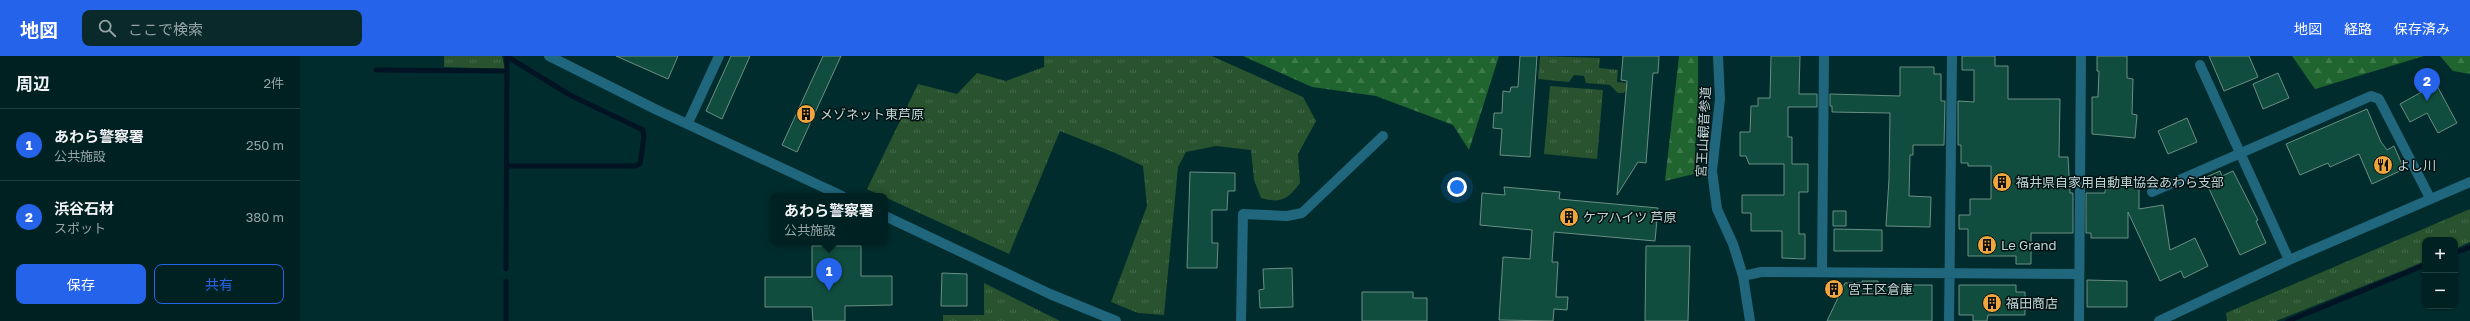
<!DOCTYPE html>
<html lang="ja">
<meta charset="utf-8">
<style>
:root{--surface:#002122;--page:#0a292a;--text:#f1f3f6;--muted:#95a3a5;--line:#223e40;--accent:#2563eb}
body{margin:0;font-family:"Golos Text","Noto Sans JP",sans-serif;background:var(--page);color:var(--text)}
.controls{position:absolute;right:12px;bottom:12px;display:grid;overflow:hidden;border-radius:8px;box-shadow:0 1px 3px #0004}
.controls button{width:36px;height:36px;display:grid;place-items:center;padding:0;border:0;border-bottom:1px solid var(--line);background:var(--surface);color:var(--text);font:20px sans-serif}
.you{position:absolute;left:1157px;top:131px;width:14px;height:14px;margin:-10px;border:3px solid #fff;border-radius:50%;background:#1a73e8;box-shadow:0 0 0 6px #1a73e833}
.badge{display:grid;place-items:center;width:26px;height:26px;border-radius:50%;background:var(--accent);color:#fff;font-size:13px;font-weight:700}
.pin{position:absolute;translate:-50% -33px;filter:drop-shadow(0 1px 2px #0008)}
.pin::after{content:'';position:absolute;top:21px;width:14px;height:12px;background:inherit;clip-path:polygon(0 0,100% 0,50% 100%)}
.popup{position:absolute;left:470px;top:137px;width:118px;height:52px;box-sizing:border-box;display:grid;place-content:center;border-radius:8px;background:var(--surface);filter:drop-shadow(0 1px 3px #0005);font-size:13px;white-space:nowrap;color:var(--muted)}
.popup b{font-size:15px;color:var(--text)}
.popup::after{content:'';position:absolute;left:50%;top:100%;margin-left:-8px;border:8px solid transparent;border-top-color:var(--surface)}
.list{margin:0;padding:0;list-style:none}
h2{display:flex;justify-content:space-between;align-items:center;height:52px;margin:0;padding:0 16px;font-size:17px}
h2 small{font-size:13px;font-weight:400;color:var(--muted)}
.list li{display:grid;grid-template-columns:26px 1fr auto;gap:12px;align-items:center;box-sizing:border-box;height:72px;padding:0 16px;border-top:1px solid var(--line)}
.list b{display:block;font-size:15px;white-space:nowrap}
.list p{margin:0;font-size:13px;white-space:nowrap;color:var(--muted)}
.list em{font-size:13px;font-style:normal;color:var(--muted)}
.actions{display:flex;gap:8px;padding:12px 16px}
.actions a{flex:1;padding:9px 0;border:1px solid var(--accent);border-radius:8px;text-align:center;font-size:14px;color:var(--accent)}
.actions .main{background:var(--accent);color:#fff}
.icon{flex:none;width:22px;height:22px;fill:none;stroke:currentColor;stroke-width:2;stroke-linecap:round;stroke-linejoin:round}
.map{position:relative;flex:none;width:2170px;height:265px;overflow:hidden}
header{display:flex;align-items:center;gap:24px;box-sizing:border-box;height:56px;padding:0 20px;background:var(--accent);color:#fff}
header strong{font-size:19px}
nav{display:flex;gap:22px;margin-inline-start:auto;font-size:14px}
.search{width:280px;height:36px;background:var(--page);display:flex;align-items:center;gap:10px;box-sizing:border-box;padding:0 14px;border-radius:8px;color:var(--muted);font-size:15px}
main{display:flex}
aside{flex:1;background:var(--surface)}
.map>svg:first-child{display:block}
</style>
<header>
<strong>地図</strong>
<div class="search"><svg class="icon" aria-label="search" viewBox="0 0 24 24"><circle cx="10" cy="10" r="6"/><path d="M15 15l6 6"/></svg>ここで検索</div>
<nav><a>地図</a><a>経路</a><a>保存済み</a></nav>
</header>
<main>
<aside>
<h2>周辺<small>2件</small></h2>
<ul class="list">
<li><span class="badge">1</span><div><b>あわら警察署</b><p>公共施設</p></div><em>250 m</em></li>
<li><span class="badge">2</span><div><b>浜谷石材</b><p>スポット</p></div><em>380 m</em></li>
</ul>
<div class="actions"><a class="main">保存</a><a>共有</a></div>
</aside>
<div class="map">
<svg width="2170" height="265" viewBox="0 0 2170 265">
<defs>
<pattern id="grass-tufts" width="24" height="20" patternUnits="userSpaceOnUse"><rect width="24" height="20" fill="#28532e"/><path d="M3 7l-1-3M5 7V3M7 7l1-3M15 17l-1-3M17 17v-4M19 17l1-3" fill="none" stroke="#456b4c"/></pattern>
<pattern id="forest-firs" width="22" height="20" patternUnits="userSpaceOnUse"><rect width="22" height="20" fill="#20652f"/><path d="M5 1l3.5 6h-7zM16 11l3.5 6h-7z" fill="#3f7a4c"/></pattern>
</defs>
<rect width="100%" height="100%" fill="#002c2d"/>
<path fill="url(#grass-tufts)" d="M144,0H202L205,13L144,11Z
M744,0H912L1003,41L1016,65L998,98L1000,127C988,143 981,148 961,142L954,124L951,94L916,90L886,96L878,111L864,259L838,257L811,246L847,150L843,110L813,96L760,75L709,198L567,133L618,28L657,38L677,17L706,25L744,11Z
M1240,0L1300,2L1299,12L1318,14L1317,26L1337,28L1323,37H1318L1310,29L1286,27L1284,20L1274,19L1269,26L1238,23Z
M1250,30L1303,34L1297,103L1244,98Z
M2170,153V186L2155,193V184H2125V205L2106,213L1976,265H1927L1926,257Z
M684,227L760,265H643V259H684Z"/>
<path fill="url(#forest-firs)" d="M943,0H1199L1169,94L1153,69L1076,40L1012,31Z
M1379,0H1398V41L1394,118L1365,125Z
M1992,0H2124L2015,33Z
M2140,0H2170V18L2153,15Z"/>
<g fill="none" stroke-linecap="round" stroke-linejoin="round">
<path stroke="#021324" stroke-width="5" d="M76,14L207,15
M207,110H335L340,108L344,81L343,74L270,39L208,1
M2155,197L2170,191
M206,213L207,0
M206,225V265
M1988,265L2125,209"/>
</g>
<path fill="#104d3e" stroke="#6a8f83" d="M316,0H378L368,23Z
M431,0H450L422,63L406,55Z
M523,0H541L497,96L482,89Z
M1220,0H1237L1230,101L1200,99L1202,73L1193,72L1194,57H1202L1203,35L1210,36L1211,31H1218Z
M1323,0H1359L1358,17H1353L1346,107L1338,106L1317,139L1327,25L1321,24Z
M1471,0H1500L1499,38H1517V51H1488V81H1492V108H1508V136H1499V178H1505V203L1482,202V175H1451V157H1442V139H1484V108H1449L1446,100H1440V76H1450L1451,50H1458V42H1470Z
M1662,0H1695V10H1708V43H1760L1759,101H1768L1770,137H1773V177H1731V208H1716V200H1668V173H1659V159H1670V143H1691V110H1668V107H1661V89H1658V45L1674,46V14H1662Z
M1797,0H1827V22L1833,23L1832,58L1837,59L1835,82L1792,78V41H1798L1799,15H1797Z
M1909,0H1949L1958,21L1924,35Z
M1600,11H1634V18H1641V45H1645L1644,89H1613V99H1610L1609,140L1631,141L1630,171L1586,170L1589,123L1590,57L1532,56V50H1530V38L1600,40Z
M1978,17L1989,42L1963,53L1953,28Z
M2136,28L2157,67L2138,77L2127,57L2110,66L2100,48Z
M2067,53L2081,86L2087,94L2094,90L2104,113L2072,128L2059,98L2030,111L2028,107L2000,119L1986,88Z
M1887,62L1897,86L1868,98L1858,75Z
M1920,115L1922,120L1933,115L1958,164L1956,165L1966,187L1940,199L1904,122Z
M890,116L935,117V135H928L927,154H912V187H918L917,212H887Z
M1806,122H1839V153L1863,149L1870,194L1895,182L1908,210L1884,222L1881,215L1860,225L1828,156V182H1791V177H1786V137H1805Z
M1204,131L1260,136L1259,143L1358,152L1355,185L1254,176L1252,206H1258L1256,241H1268L1267,254L1254,253L1253,265L1199,264L1203,201L1230,203L1232,174L1180,169L1182,137L1205,139Z
M1533,155H1546V170H1533Z
M1534,173L1582,174V195H1534Z
M512,190H561V220H592V249L545,250V265H513L512,251H465V221H512Z
M1346,190H1390L1388,265H1345Z
M992,212L993,251L960,252L959,234L964,233L963,213Z
M642,217L667,218V250H641Z
M1787,224L1827,225V251H1787Z
M1562,225H1578V229H1632V265H1527L1545,227H1562Z
M1659,229H1716V236H1725V259H1688L1687,265H1673V259H1659Z
M1062,236H1113V242H1127V265H1062Z"/>
<g fill="none" stroke-linecap="round" stroke-linejoin="round">
<path stroke="#20667c" stroke-width="10" d="M249,0L355,53L542,140
M1418,0L1420,43L1412,115L1417,153L1433,188L1443,220L1450,265
M1900,9L1989,204
M388,67L419,0
M1852,136L2071,40L2079,43L2130,142
M585,160L750,238L816,265
M1522,216L1524,0
M1443,220L1461,216L1779,218
M941,265L943,158L987,160L1002,157L1083,80
M1649,265L1652,0
M1779,265L1781,0
M1859,265L1989,204L2170,126"/>
</g>
<defs>
<symbol id="building-disc" viewBox="-11 -11 22 22"><circle r="9.5" fill="#efa73d" stroke="#031112"/><path d="M-4-6H4V6H1V3H-1V6H-4ZM-2.5-4.3h1.7v1.8h-1.7ZM.8-4.3h1.7v1.8H.8ZM-2.5-1h1.7V.8h-1.7ZM.8-1h1.7V.8H.8Z" fill="#111"/></symbol>
<symbol id="restaurant-disc" viewBox="-11 -11 22 22"><circle r="9.5" fill="#efa73d" stroke="#031112"/><path d="M-5-6h1v4h1v-4h1v4h1v-4h1v5L-1.5 .5V6h-2V.5L-5-1ZM5-6V6H3V1.5H1.5Q1.5-4 5-6Z" fill="#111"/></symbol>
</defs>
<g fill-rule="evenodd">
<use href="#building-disc" x="495" y="47" width="22" height="22"/>
<use href="#restaurant-disc" x="2072" y="98" width="22" height="22"/>
<use href="#building-disc" x="1691" y="115" width="22" height="22"/>
<use href="#building-disc" x="1258" y="150" width="22" height="22"/>
<use href="#building-disc" x="1676" y="178" width="22" height="22"/>
<use href="#building-disc" x="1523" y="222" width="22" height="22"/>
<use href="#building-disc" x="1681" y="236" width="22" height="22"/>
</g>
<g text-anchor="middle" stroke-width="3" stroke-linejoin="round" paint-order="stroke">
<g font-size="13" fill="#c1d7d7" stroke="#031112" text-anchor="start">
<text x="520" y="63">メゾネット東芦原</text>
<text x="2097" y="114">よし川</text>
<text x="1716" y="131">福井県自家用自動車協会あわら支部</text>
<text x="1283" y="166">ケアハイツ 芦原</text>
<text x="1701" y="194">Le Grand</text>
<text x="1548" y="238">宮王区倉庫</text>
<text x="1706" y="252">福田商店</text>
</g>
<g font-size="13" fill="#c1d7d7" stroke="#031112">
<text transform="translate(1403 76) rotate(-87)" y="5">宮王山観音参道</text>
</g>
</g>
</svg>
<div class="controls">
<button>+</button>
<button>−</button>
</div>
<div class="you"></div>
<div class="pin badge" style="left:529px;top:235px">1</div>
<div class="popup"><b>あわら警察署</b>公共施設</div>
<div class="pin badge" style="left:2127px;top:45px">2</div>
</div>
</main>
